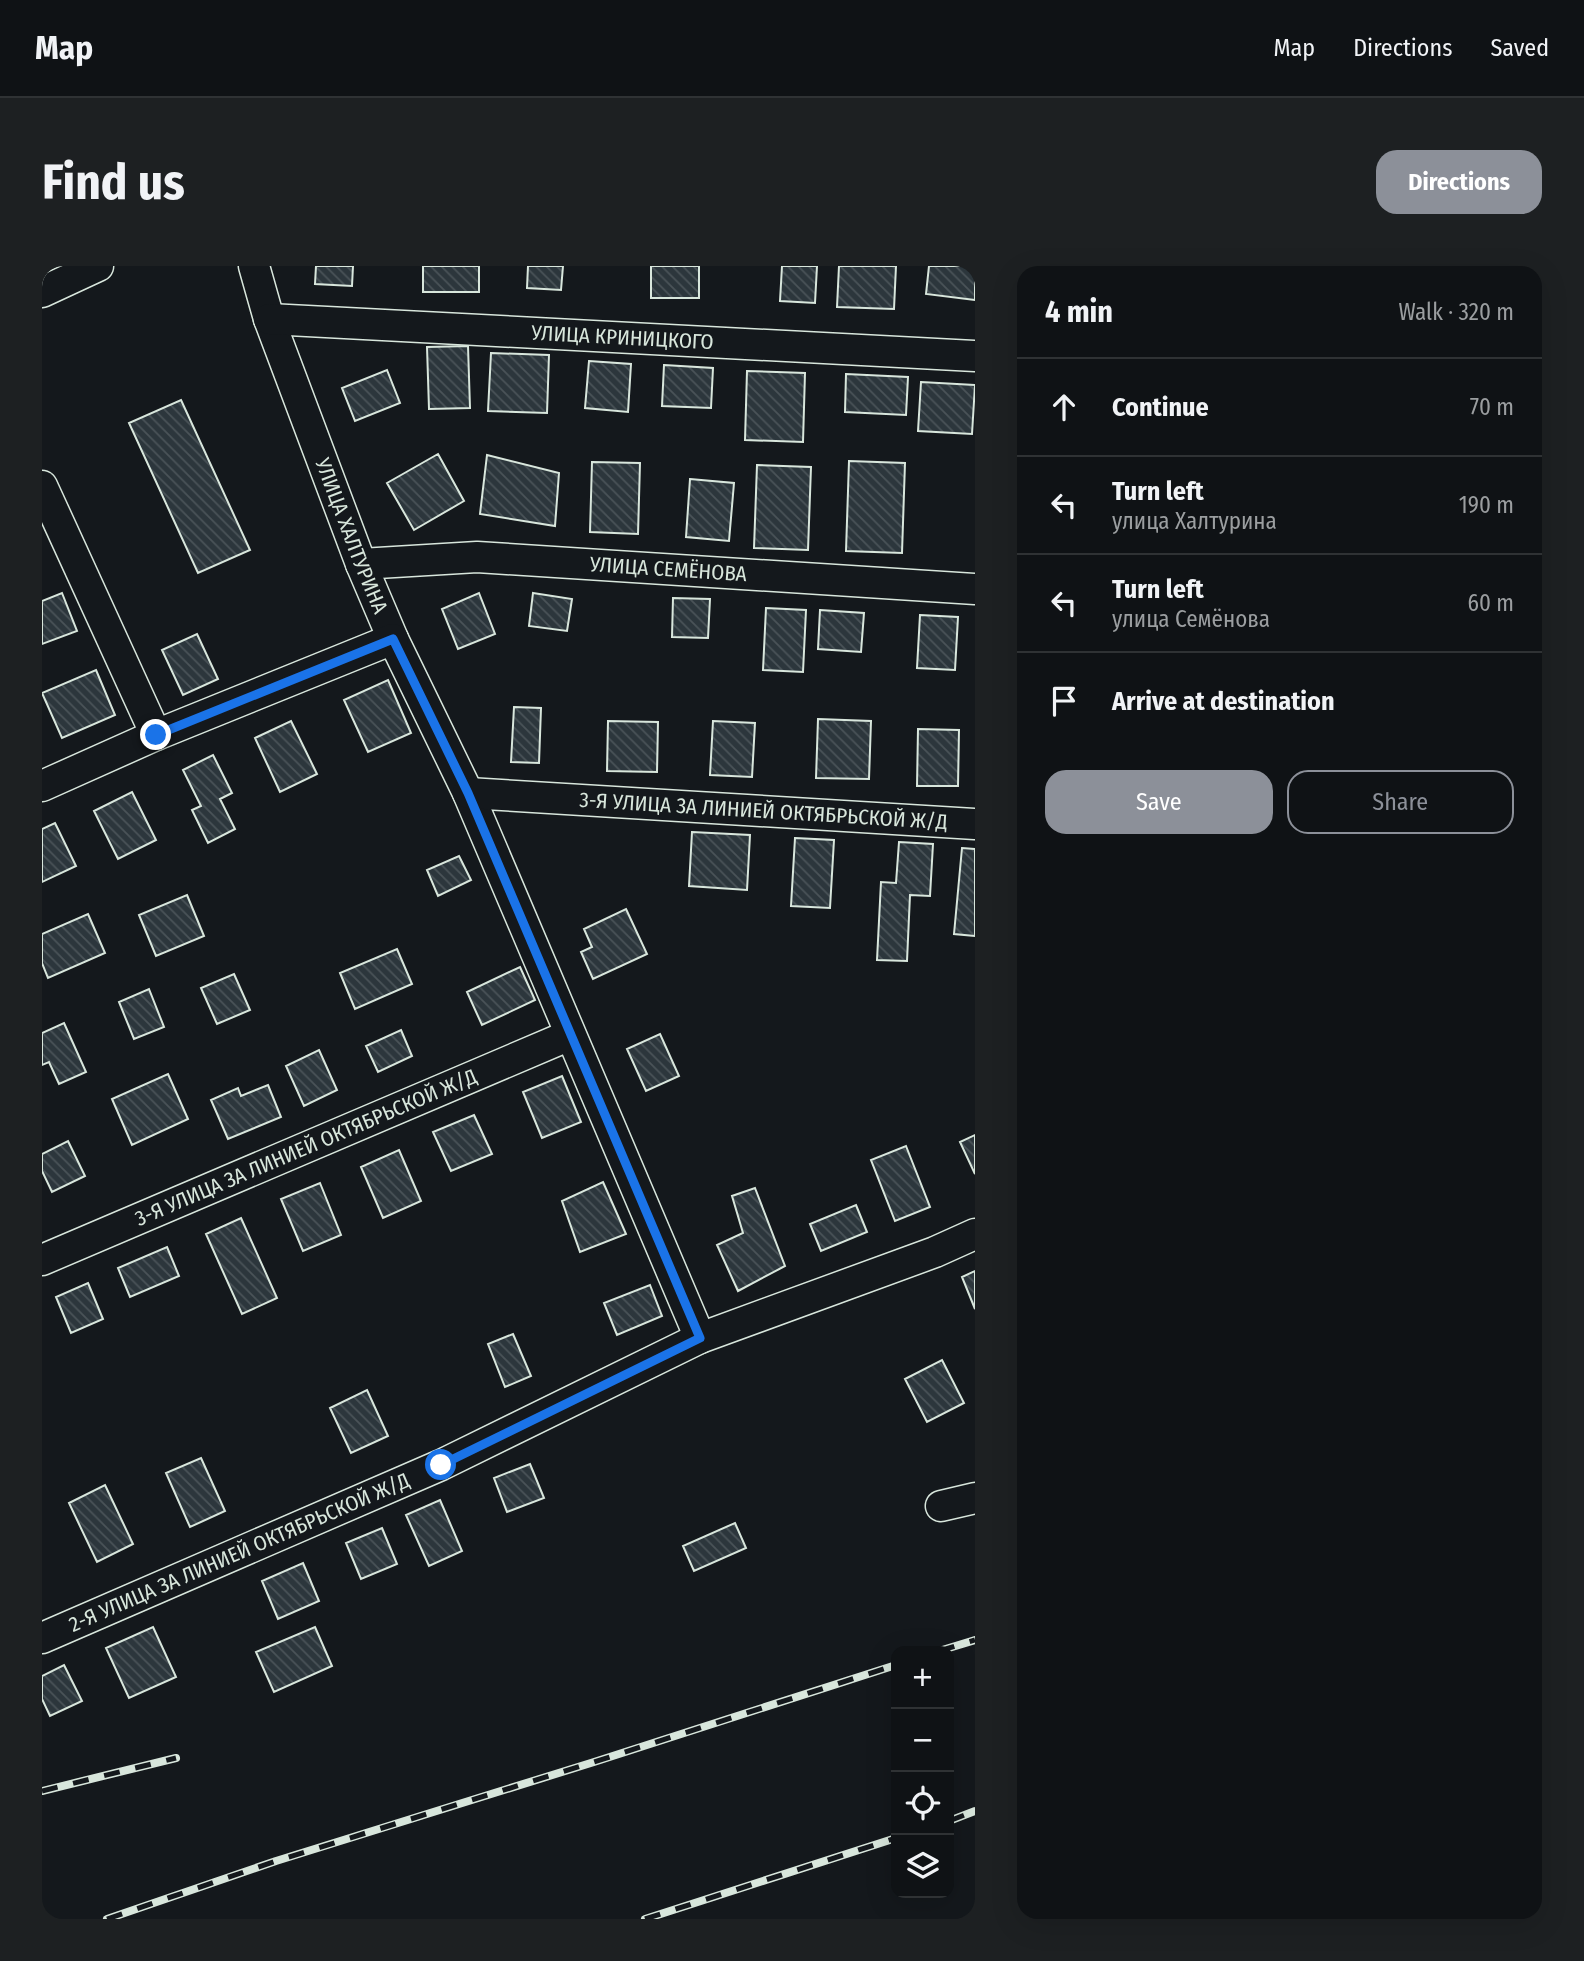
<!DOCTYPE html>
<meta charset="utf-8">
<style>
:root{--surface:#0f1215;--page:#1d2022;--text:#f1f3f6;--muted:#9b9ea0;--line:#2f3234;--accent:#8c9099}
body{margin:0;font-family:"Fira Sans Condensed",sans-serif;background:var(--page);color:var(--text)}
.controls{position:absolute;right:21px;bottom:21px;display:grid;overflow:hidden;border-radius:14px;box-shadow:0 7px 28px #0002}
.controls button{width:63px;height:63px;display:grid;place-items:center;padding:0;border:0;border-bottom:2px solid var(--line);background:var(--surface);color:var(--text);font:35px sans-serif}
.stop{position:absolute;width:21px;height:21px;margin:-16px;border:5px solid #1a73e8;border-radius:50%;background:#fff}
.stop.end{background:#1a73e8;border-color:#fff;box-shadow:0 2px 7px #0008}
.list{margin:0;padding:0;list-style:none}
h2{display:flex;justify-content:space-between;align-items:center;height:91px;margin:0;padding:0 28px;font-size:30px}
h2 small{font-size:23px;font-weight:400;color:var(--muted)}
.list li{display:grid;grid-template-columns:46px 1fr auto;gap:21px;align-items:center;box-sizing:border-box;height:98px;padding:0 28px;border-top:2px solid var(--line)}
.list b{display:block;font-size:26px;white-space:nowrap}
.list p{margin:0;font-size:23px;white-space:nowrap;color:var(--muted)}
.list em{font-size:23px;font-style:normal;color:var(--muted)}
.actions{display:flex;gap:14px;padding:21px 28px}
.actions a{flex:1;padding:16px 0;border:2px solid var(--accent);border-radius:21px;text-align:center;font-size:24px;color:var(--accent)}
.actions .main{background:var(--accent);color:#fff}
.icon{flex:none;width:38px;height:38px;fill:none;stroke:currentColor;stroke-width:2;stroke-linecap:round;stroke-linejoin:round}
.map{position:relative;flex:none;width:933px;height:1653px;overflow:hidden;border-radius:21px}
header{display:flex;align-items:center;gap:42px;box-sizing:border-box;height:98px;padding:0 35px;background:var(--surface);border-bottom:2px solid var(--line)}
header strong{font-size:33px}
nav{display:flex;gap:38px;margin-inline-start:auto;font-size:24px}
.intro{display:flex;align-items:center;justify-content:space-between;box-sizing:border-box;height:168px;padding:0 42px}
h1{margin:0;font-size:49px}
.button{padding:18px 32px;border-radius:21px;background:var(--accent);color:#fff;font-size:24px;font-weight:700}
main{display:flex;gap:42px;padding:0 42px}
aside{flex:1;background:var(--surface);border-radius:21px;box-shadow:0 7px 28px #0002}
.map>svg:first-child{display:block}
</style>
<header>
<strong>Map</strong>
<nav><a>Map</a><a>Directions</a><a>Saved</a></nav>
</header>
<div class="intro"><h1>Find us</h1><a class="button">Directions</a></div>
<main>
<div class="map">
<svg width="933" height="1653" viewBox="0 0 933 1653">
<defs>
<pattern id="building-back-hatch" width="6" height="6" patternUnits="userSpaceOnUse" patternTransform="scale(1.75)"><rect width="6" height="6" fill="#2c363c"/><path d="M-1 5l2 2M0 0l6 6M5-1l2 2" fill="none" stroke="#4a5358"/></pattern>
</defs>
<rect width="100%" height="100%" fill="#14181c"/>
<path fill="url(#building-back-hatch)" stroke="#d8e6dc" stroke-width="2" d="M274,0H311L310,20L273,18Z
M381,0H437V26H381Z
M486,0H521L519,24L485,22Z
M609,0H657V32H609Z
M740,0H775L773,37L738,35Z
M797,0H854L852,43L795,41Z
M887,0H933V34L884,28Z
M426,80L428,142L387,143L385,81Z
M449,87L507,89L505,147L446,145Z
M547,95L589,98L586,146L543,142Z
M622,99L671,102L669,142L620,140Z
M345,104L358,137L313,155L300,122Z
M705,105L763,107L761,176L703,174Z
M804,108L866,111L864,149L803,146Z
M879,116L933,119L930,168L876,165Z
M139,134L208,284L156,307L87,157Z
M396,188L422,235L372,264L345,217Z
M445,189L517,207L513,260L438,248Z
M807,195L863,197L860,287L804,285Z
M550,196L598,197L596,268L548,266Z
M715,199L769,201L766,284L712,282Z
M648,213L692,217L687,275L644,271Z
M20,327L35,365L0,378V335Z
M437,327L453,368L416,383L400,343Z
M491,327L530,333L525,365L487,360Z
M631,332L668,333L666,372L630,371Z
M724,342L764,344L761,406L721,404Z
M778,344L822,347L819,386L776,383Z
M878,349L916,351L913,404L875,402Z
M155,368L176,413L141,429L120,384Z
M54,404L73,449L20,472L0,427Z
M346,414L369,467L326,486L302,434Z
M472,441L499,442L497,497L469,496Z
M776,453L829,455L827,513L774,512Z
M249,455L275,508L238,526L213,472Z
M566,455L616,456L615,506L565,505Z
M671,455L713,457L710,511L668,509Z
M876,463L917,464L916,520H875Z
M171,489L190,527L178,533L193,563L166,577L150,544L159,540L141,504Z
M90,526L114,574L76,593L52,545Z
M13,557L34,600L0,616V563Z
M650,566L708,569L705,624L647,620Z
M753,572L792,574L788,642L749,640Z
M857,576L891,578L888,630L868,629L865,695L835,694L839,616L854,617Z
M920,582L933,583V670L912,668Z
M417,590L429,614L396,630L385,604Z
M145,629L162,670L114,690L97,649Z
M584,643L605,688L551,713L539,686L550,681L542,663Z
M46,648L63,687L6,712L0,697V668Z
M355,683L370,718L313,743L298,707Z
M478,701L493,734L440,759L425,726Z
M192,708L208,744L175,758L159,722Z
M107,723L122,761L92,773L77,736Z
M22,757L44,806L17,818L7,796L0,799V767Z
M359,764L370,790L336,806L324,780Z
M618,768L637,810L604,825L585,783Z
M277,784L295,824L262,840L244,800Z
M126,808L146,853L90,879L70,833Z
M520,810L539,856L500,872L481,826Z
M226,819L239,851L186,873L169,834L196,822L199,830Z
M432,849L450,888L409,905L391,866Z
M933,869V908L918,876Z
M26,875L43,910L10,926L0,905V888Z
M864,880L888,941L853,955L829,894Z
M357,884L379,935L341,952L319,901Z
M561,916L584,968L538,986L520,935Z
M278,917L299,969L261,985L239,933Z
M713,922L743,1000L696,1025L675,979L701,967L690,930Z
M814,939L825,966L779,985L768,958Z
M199,952L235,1032L200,1048L164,968Z
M125,981L137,1010L88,1031L76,1002Z
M933,1005V1043L920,1011Z
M46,1017L61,1053L29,1067L14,1031Z
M608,1019L620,1050L575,1069L562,1037Z
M471,1068L489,1110L463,1121L446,1078Z
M900,1094L922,1137L885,1156L863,1113Z
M325,1124L346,1170L309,1187L288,1142Z
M159,1192L183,1245L148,1261L124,1207Z
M488,1198L502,1232L465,1246L452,1212Z
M63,1219L91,1278L55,1296L27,1237Z
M398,1234L420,1285L387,1300L364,1249Z
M693,1257L704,1282L652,1305L641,1280Z
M340,1262L355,1298L319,1313L304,1277Z
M261,1297L277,1335L236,1353L220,1315Z
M111,1361L134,1411L87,1432L64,1382Z
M273,1361L290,1400L232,1426L214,1386Z
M22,1399L40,1435L8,1450L0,1433V1410Z"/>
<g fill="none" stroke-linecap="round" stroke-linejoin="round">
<defs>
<g id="minor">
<path id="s1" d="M212,0L227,53L319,298L351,373L426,527L658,1072"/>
<path d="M0,26L56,0"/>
<path id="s2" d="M227,53L933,90"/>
<path d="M0,220L114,469"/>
<path id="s3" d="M319,298L435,291L933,323"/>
<path d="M0,520L114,469L351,373"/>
<path id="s4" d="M426,527L933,558"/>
<path id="s5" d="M0,994L528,769"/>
<path d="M899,1240L933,1232"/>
<path id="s6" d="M0,1372L399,1199L658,1072L893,986L933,968"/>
</g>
</defs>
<use href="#minor" stroke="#d8e6dc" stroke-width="33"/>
<use href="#minor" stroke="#14181c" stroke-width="30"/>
<defs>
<path id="rail" d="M897,1385L933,1374
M0,1525L134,1492
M907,1555L933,1545
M65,1653L234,1595L552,1496L854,1399
M603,1653L854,1572"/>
</defs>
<use href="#rail" stroke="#d8e6dc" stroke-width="8"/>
<use href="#rail" stroke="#14181c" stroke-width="5" stroke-dasharray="16" stroke-linecap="butt"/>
</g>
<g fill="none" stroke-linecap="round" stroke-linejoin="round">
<path stroke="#1a73e8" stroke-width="9" d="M114,469L351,373L426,527L658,1072L399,1199"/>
</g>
<g text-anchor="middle" stroke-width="5" stroke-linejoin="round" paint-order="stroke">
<g font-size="21" fill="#d8e6dc" stroke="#14181c">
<text dy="7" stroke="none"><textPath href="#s2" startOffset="354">УЛИЦА КРИНИЦКОГО</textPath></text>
<text dy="7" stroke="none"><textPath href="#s1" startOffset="287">УЛИЦА ХАЛТУРИНА</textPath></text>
<text dy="7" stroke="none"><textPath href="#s3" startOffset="308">УЛИЦА СЕМЁНОВА</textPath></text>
<text dy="7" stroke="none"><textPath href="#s4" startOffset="296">3-Я УЛИЦА ЗА ЛИНИЕЙ ОКТЯБРЬСКОЙ Ж/Д</textPath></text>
<text dy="7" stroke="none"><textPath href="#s5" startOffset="287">3-Я УЛИЦА ЗА ЛИНИЕЙ ОКТЯБРЬСКОЙ Ж/Д</textPath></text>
<text dy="7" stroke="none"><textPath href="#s6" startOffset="215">2-Я УЛИЦА ЗА ЛИНИЕЙ ОКТЯБРЬСКОЙ Ж/Д</textPath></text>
</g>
</g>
</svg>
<div class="controls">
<button>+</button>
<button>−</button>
<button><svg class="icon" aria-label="locate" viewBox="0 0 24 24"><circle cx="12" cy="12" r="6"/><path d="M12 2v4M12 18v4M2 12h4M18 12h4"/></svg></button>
<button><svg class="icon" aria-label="layers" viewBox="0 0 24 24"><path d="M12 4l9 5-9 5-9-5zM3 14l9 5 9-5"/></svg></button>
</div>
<div class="stop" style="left:399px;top:1199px"></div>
<div class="stop end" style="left:114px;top:469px"></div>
</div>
<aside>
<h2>4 min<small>Walk · 320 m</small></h2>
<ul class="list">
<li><svg class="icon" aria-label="ahead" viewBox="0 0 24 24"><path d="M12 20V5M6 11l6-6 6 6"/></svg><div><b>Continue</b></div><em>70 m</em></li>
<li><svg class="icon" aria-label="left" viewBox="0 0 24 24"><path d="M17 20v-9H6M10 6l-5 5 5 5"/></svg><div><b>Turn left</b><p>улица Халтурина</p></div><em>190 m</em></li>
<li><svg class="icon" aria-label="left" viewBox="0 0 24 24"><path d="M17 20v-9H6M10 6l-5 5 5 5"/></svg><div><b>Turn left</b><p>улица Семёнова</p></div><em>60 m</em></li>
<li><svg class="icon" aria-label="arrive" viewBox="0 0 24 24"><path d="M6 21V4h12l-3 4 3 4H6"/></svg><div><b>Arrive at destination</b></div></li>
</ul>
<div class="actions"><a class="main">Save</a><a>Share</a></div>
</aside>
</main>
